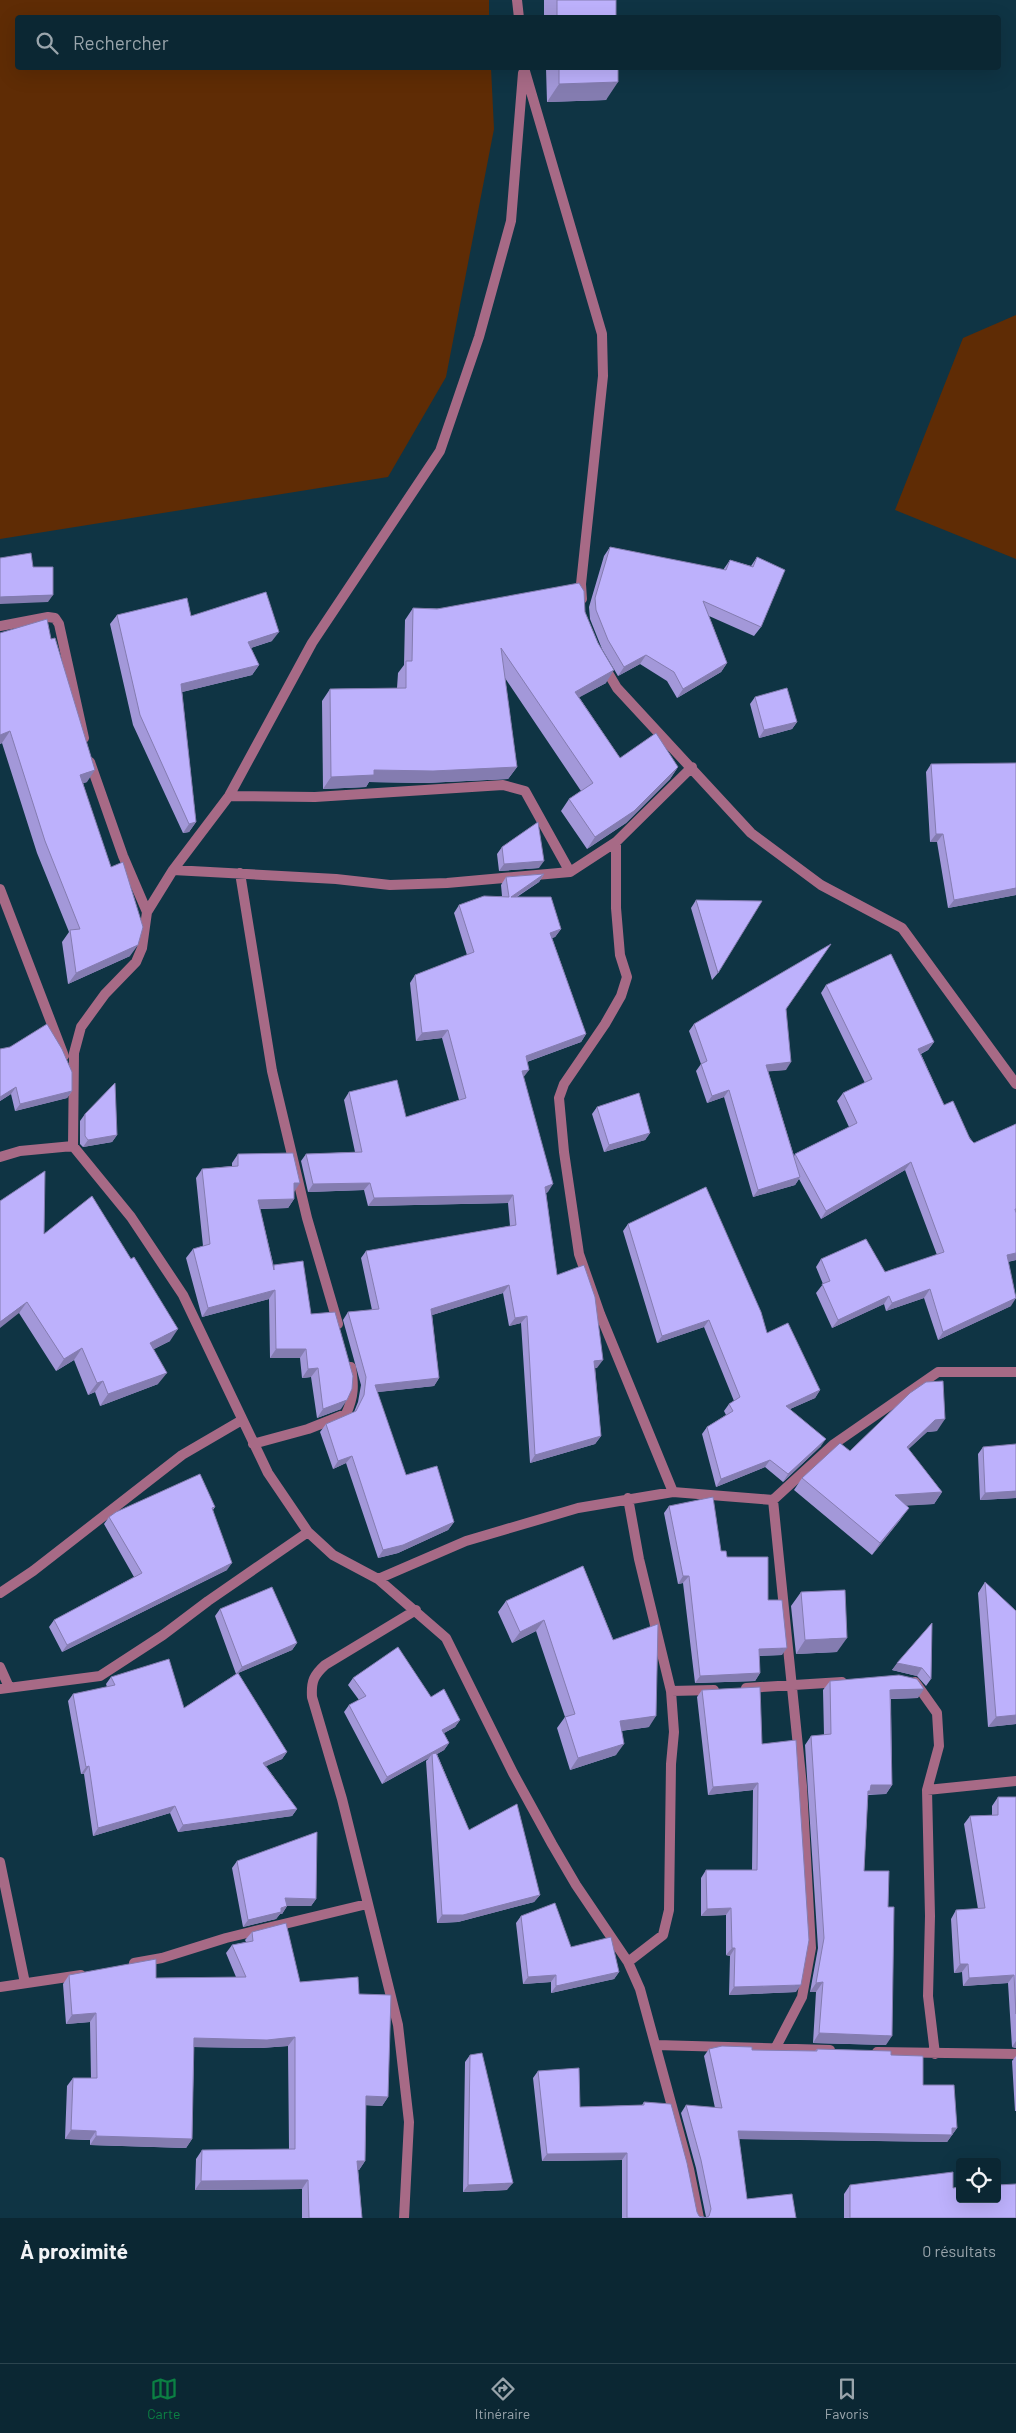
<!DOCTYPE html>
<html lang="fr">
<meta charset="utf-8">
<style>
:root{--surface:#0b2733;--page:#142f3b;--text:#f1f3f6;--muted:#9aa5ac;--line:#2b444e;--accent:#0b8043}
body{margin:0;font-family:Barlow,sans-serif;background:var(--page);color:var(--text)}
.controls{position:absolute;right:15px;bottom:15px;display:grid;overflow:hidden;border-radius:5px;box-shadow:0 5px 20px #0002}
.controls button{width:45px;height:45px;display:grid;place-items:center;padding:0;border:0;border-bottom:1px solid var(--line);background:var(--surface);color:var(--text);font:25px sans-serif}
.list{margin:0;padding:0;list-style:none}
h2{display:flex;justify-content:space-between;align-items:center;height:65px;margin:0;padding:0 20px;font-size:21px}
h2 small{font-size:16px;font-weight:400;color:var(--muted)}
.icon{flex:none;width:28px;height:28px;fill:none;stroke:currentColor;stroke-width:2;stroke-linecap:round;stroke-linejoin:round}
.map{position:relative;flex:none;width:1016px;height:2218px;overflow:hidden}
.search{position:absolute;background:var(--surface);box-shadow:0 5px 20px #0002;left:15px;right:15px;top:15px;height:55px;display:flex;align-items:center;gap:12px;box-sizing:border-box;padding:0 18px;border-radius:5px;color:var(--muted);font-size:19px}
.sheet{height:145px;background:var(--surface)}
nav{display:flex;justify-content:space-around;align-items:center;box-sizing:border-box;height:70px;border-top:1px solid var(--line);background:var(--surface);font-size:14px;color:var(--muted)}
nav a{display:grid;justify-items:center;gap:2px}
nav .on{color:var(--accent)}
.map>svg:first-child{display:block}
</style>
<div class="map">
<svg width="1016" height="2218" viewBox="0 0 1016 2218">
<rect width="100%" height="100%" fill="#0f3444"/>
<path fill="#5f2c05" d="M0,0H489V18H18V68H491L494,129L446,377L388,477L0,539Z
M1016,315V559L895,510L963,338Z"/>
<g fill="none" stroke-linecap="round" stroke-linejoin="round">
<path stroke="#a76a86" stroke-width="10" d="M517,0L519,18
M524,68L602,334L603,376L581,584L582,599
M0,626L48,617L55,618L59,624L84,738
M604,666L617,688L751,833L821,885L902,928L1016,1084
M90,762L123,856L147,912
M229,796L315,797L503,785L525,791L570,872
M616,842V908L620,955L627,977L621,996L605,1024L564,1084L559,1098L564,1152L579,1254L600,1314L673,1492
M173,870L336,879L390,885L447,883L570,872L616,842L692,767
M240,873L272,1071L307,1218L338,1324
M0,889L64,1056
M73,1146L74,1053L81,1027L105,994L136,962L142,948L147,912L173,870L229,796L312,643L440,451L479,337L511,221L523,73
M0,1157L20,1151L73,1146L131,1217L183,1295L268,1473L308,1532L333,1555L378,1579L446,1638L513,1773L552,1844L576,1885L628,1962L640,1989L689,2169L699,2218
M253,1444L308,1429L346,1414C354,1397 354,1385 351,1367
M773,1500L802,1786L811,1948L802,1997L776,2047
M378,1579L466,1541L578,1508L673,1492L773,1500L834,1444L938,1372H1016
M0,1593L33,1571L182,1455L242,1420
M0,1667L9,1687
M915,1682L937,1713L939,1746L927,1790L930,1916L928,1996L935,2054
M746,1688L842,1682
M0,1689L100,1676L163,1635L208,1601L308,1532
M671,1691L714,1690
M927,1790L1016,1781
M0,1862L25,1983
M628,1962L663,1935L669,1910L671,1764L674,1732L671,1691L639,1559L628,1498
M134,1963L162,1958L226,1938L367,1904
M0,1987L81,1975
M656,2045L830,2050
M877,2052L1016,2054
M404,2218L409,2122L398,2025L342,1799L312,1697C311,1681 314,1675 325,1665L416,1610"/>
</g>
<path fill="#a398d9" d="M544,0H616V18H544Z
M546,68H618L606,100L547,102Z
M610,547L723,570L730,560L751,566L757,557L761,627L754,636L709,616L727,663L721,672L677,698L667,681L640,664L618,676L602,649L590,619L589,607L604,556Z
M413,608L585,612L606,683L579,697L620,758L678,767L670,779L626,823L587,849L561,811L569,799L581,791L505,678L517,767L508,779L425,783L369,782L366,787L323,789L322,701L330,689L397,688L398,673L404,665L405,620Z
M117,615L191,616L272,641L251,648L259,665L252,675L182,692L196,822L189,832L183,833L133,725L110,624Z
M0,633L51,639L87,782L83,783L130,956L68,984L62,942L69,932L37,853L2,743L0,744Z
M755,697L797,722L792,729L759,738L750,704Z
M931,764L1016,895L948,908L937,842H930L926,772Z
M502,847L539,868L499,871L497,854Z
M544,874L539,882L517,897L561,929L555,937L552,938L586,1034L581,1042L527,1062L523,1078L548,1192L546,1193L557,1275L597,1368H595L601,1436L595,1444L530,1463L521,1323L509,1326L503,1293L432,1315L439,1378L434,1386L377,1392L406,1475L454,1522L448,1530L398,1553L378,1558L346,1463L333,1469L320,1432L326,1424L354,1412L358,1402L361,1385L343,1320L348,1312L372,1310L361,1258L366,1251L510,1226L508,1203L368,1206L364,1190L308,1192L301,1161L306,1154L355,1152L344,1100L349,1092L406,1117L459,1100L442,1038L416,1041L410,983L415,975L467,955L454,913L459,905L502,896L501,885L506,877Z
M696,900L718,973L712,980L691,908Z
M826,985L934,1042L928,1050L921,1054L944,1105L974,1143L1016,1124V1260L1008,1262L1011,1306L938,1340L924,1298L886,1311L884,1304L832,1328L816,1293L823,1284L816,1267L821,1259L885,1272L937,1255L905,1170L821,1219L799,1179L795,1185L753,1197L724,1097L707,1103L696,1071L701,1064L689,1031L694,1024L786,1009V1070L768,1071L794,1156L795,1154L849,1127L837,1101L843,1093L865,1083L821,993Z
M0,1049L72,1091L67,1098L15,1111L11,1094L0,1101Z
M597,1107L650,1133L645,1140L604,1152L592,1114Z
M85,1114L117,1135L112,1142L83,1147L80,1144V1121Z
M238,1154L294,1192V1199L288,1208L260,1209L274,1267V1265L311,1314L341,1409L317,1418L311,1377L302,1378L300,1358H270L269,1299L202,1317L186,1258L193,1249L203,1246L196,1178L202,1169L232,1166V1163Z
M628,1224L767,1333L820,1390L815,1398L790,1409L821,1446L783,1482L765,1467L716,1487L702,1434L707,1427L726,1415L724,1411L729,1404L734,1401L704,1327L657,1343L623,1231Z
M44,1234L170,1341L154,1349L158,1384L100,1406L95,1392L88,1395L74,1360L56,1371L19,1313Z
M910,1393L937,1431L927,1432L908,1449L942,1492L934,1504L906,1505L900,1520L872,1555L794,1490L802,1478L850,1451Z
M983,1447L1016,1498L980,1500L978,1454Z
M669,1506L727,1557L768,1600L782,1655L759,1656L760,1673L755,1681L695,1683L683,1583L678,1584L664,1513Z
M215,1507L213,1510L227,1570L62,1652L49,1627L54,1620L134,1577L104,1524L109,1517Z
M583,1566L649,1727L621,1731L616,1755L570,1770L557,1728L565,1717L536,1631L512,1643L498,1612L506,1601Z
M985,1582L1016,1611V1724L988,1727L978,1593Z
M801,1592L837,1652L796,1654L791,1606Z
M220,1609L297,1643L292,1650L238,1673L287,1752L282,1759L266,1766L297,1809L292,1816L178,1832L170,1813L93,1836L84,1774H81L68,1701L73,1694L107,1687L106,1684L111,1677L184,1708L236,1674L215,1616Z
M932,1623L931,1679L926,1686L917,1676L892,1670Z
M353,1678L431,1697L460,1720L455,1727L444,1733L449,1743L444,1750L437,1754L469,1830L540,1895L534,1902L458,1922L437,1923L426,1761L429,1758L382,1784L344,1712L349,1705L359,1700L348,1685Z
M830,1681L918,1698L891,1699L892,1785L886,1794L868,1795L864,1871L888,1907L886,2045L813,2043L816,1992H810L818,1948L805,1745L811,1736L824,1735L823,1690Z
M702,1690L762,1744L796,1992L729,1995L730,1956L726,1955V1915L701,1916V1878L706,1870H752L753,1790L708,1795L697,1697Z
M998,1797H1016V2048L1012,2047L1008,1983L963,1986L962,1972L954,1973L951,1919L956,1910L978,1909L964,1824L970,1816L992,1815V1806Z
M237,1861L316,1899L311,1906H287L282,1914H280L276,1919L243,1927L232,1868Z
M521,1916L571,1947L619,1972L614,1979L551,1993V1982L523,1984L516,1923Z
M252,1932L300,1982L359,1994L388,2097L382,2106L366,2105L365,2161L359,2170H358L362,2218H302V2189L195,2190L196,2159L202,2150L289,2149L288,2046L261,2048L194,2047L192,2139L186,2148L90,2145V2140L65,2139L67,2086L73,2078H91L90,2022L66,2024L63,1984L69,1975L156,1978L236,1977L226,1953L232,1945L246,1942L245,1940Z
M709,2049L815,2051L817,2049L891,2055L923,2085L957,2128L947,2142L739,2139L747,2199L796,2218H622V2160L542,2161L533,2078L538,2071L580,2107L642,2105L644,2102L697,2212L699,2216L706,2217L696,2168L681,2113L686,2105L715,2108L704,2056Z
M470,2055L507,2190L463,2192L465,2062Z
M1016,2056V2111H1015L1012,2061Z
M850,2185L953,2188L1016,2218H844V2194Z"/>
<path fill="#847cb0" d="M618,82L606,100L547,102L559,84Z
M53,595L48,602L0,604V597Z
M279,632L272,641L241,651L248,642Z
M646,655L640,664L618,676L624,667Z
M727,663L721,672L677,698L683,689Z
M259,665L252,675L174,694L181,684Z
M614,670L606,683L567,704L575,692Z
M797,722L792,729L759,738L764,730Z
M10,731L2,743L0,744V735Z
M517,767L508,779L425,783L369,782L366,787L323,789L331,777L374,770Z
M678,767L670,779L626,823L587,849L595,837Z
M95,770L87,782L72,787L80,775Z
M196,822L189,832L183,833L189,824Z
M936,834H943L937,842H930Z
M544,861L539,868L499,871L504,864Z
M544,874L539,882L505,904L511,897Z
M1016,888V895L948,908L954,900Z
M561,929L555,937L545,940L550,933Z
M138,945L130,956L68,984L76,973Z
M448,1030L442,1038L416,1041L422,1033Z
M586,1034L581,1042L521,1064L526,1056Z
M934,1042L928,1050L913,1057L918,1049Z
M791,1062L786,1070L761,1072L766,1065Z
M529,1070L523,1078L522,1071Z
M16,1087L11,1094L0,1101V1097Z
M729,1090L724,1097L707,1103L712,1096Z
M72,1091L67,1098L15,1111L20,1104Z
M650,1133L645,1140L604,1152L609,1145Z
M117,1135L112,1142L83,1147L88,1140Z
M911,1162L905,1170L821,1219L826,1211Z
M800,1177L795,1185L753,1197L758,1190Z
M294,1183H300L294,1192Z
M370,1183L364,1190L308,1192L313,1184Z
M553,1184L548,1192L540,1194L545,1187Z
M513,1195L508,1203L368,1206L374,1198Z
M294,1199L288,1208L252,1209L258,1200Z
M1016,1253V1260L1001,1263L1007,1255Z
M509,1285L503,1293L426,1317L431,1309Z
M930,1289L924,1298L886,1311L892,1303Z
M275,1290L269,1299L202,1317L208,1308Z
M889,1296L884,1304L832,1328L838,1320Z
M1016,1298L1011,1306L938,1340L943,1332Z
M27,1302L19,1313L0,1328V1322Z
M527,1316L521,1323L509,1326L515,1318Z
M709,1320L704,1327L657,1343L662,1336Z
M178,1329L170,1341L142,1355L150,1343Z
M82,1348L74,1360L56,1371L64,1359Z
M276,1349H306L300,1358H270Z
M603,1360L597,1368L589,1369L594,1361Z
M318,1368L311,1377L302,1378L308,1369Z
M167,1373L158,1384L100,1406L108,1394Z
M439,1378L434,1386L370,1393L375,1385Z
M103,1381L95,1392L88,1395L97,1383Z
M820,1390L815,1398L781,1413L786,1406Z
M347,1400L341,1409L317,1418L323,1409Z
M945,1419L937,1431L927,1432L898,1459L907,1447L935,1420Z
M601,1436L595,1444L530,1463L535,1455Z
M826,1439L821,1446L783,1482L788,1474Z
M352,1456L346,1463L333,1469L338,1461Z
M770,1460L765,1467L716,1487L721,1479Z
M1016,1491V1498L980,1500L985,1493Z
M942,1492L934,1504L886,1507L895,1495Z
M909,1508L900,1520L872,1555L880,1543Z
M454,1522L448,1530L398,1553L378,1558L383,1550Z
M232,1563L227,1570L62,1652L67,1645Z
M683,1576H689L683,1583L678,1584Z
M544,1620L536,1631L512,1643L520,1632Z
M847,1638L837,1652L796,1654L805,1640Z
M297,1643L292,1650L236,1674L242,1667Z
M787,1648L782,1655L754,1656L759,1649Z
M897,1663L922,1668L917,1676L892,1670Z
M760,1673L755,1681L695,1683L700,1676Z
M924,1689L918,1698L884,1699L890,1690Z
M1016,1715V1724L988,1727L996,1717Z
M656,1716L649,1727L612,1732L620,1721Z
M460,1720L455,1727L437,1737L442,1730Z
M449,1743L444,1750L432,1757V1754L429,1758L382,1784L387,1777Z
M624,1744L616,1755L570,1770L578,1758Z
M287,1752L282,1759L258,1770L263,1763Z
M89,1766L84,1774H81L86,1767Z
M758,1783L753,1790L708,1795L713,1787Z
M871,1785H892L886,1794H868L864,1800Z
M175,1806L170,1813L93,1836L98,1828Z
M297,1809L292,1816L178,1832L183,1825Z
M540,1895L534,1902L458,1922L437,1923L442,1915Z
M285,1898L316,1899L311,1906H280Z
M287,1906L282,1914H280L276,1919L243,1927L248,1920L281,1908Z
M731,1908L726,1915L701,1916L707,1909Z
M732,1948H735L730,1956L726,1955Z
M960,1964H968L962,1972L954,1973Z
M619,1972L614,1979L551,1993L556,1986Z
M556,1975L551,1982L523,1984L528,1977Z
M1014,1975L1008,1983L963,1986L969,1978Z
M823,1982L816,1992H810L816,1983Z
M801,1985L796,1992L729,1995L734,1987Z
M96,2013L90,2022L66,2024L72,2015Z
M819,2033L892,2036L886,2045L813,2043Z
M295,2037L288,2046L261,2048L188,2047L194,2038Z
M1016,2041V2048L1012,2047Z
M366,2096L388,2097L382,2106L360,2105Z
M952,2128H957L947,2142L733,2139L738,2131Z
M71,2130L96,2131L90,2140L65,2139Z
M96,2136L192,2139L186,2148L90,2145Z
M627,2153L622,2160L542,2161L547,2154Z
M357,2161H365L359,2170H351Z
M308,2180L302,2189L195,2190L201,2181Z
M513,2183L507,2190L463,2192L468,2185Z"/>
<path fill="#bdb1fc" stroke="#847cb0" d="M557,0H616V18H557Z
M559,68H618V82L559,84Z
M610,547L726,570L730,560L753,567L757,557L785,570L761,627L703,601L727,663L683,689L674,672L646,655L624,667L608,640L596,610L595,598Z
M31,553L33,567H53V595L0,597V558Z
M579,583L584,591L585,612L598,643L614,670L575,692L620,758L656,733L678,767L634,811L595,837L569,799L593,783L501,648L517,767L433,771L374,770V775L331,777L330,689L406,688V661H412L413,608L437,609Z
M266,592L279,632L248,642L259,665L181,684L196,822L189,824L140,715L117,615L187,598L191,616Z
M47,619L51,639L55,638L95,770L80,775L111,867L123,862L143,927L138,945L76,973L70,930L80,929L45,841L10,731L0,735V633Z
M787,688L797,722L764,730L755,697Z
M1016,763V888L954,900L943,834H936L931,764Z
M538,822L544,861L504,864L502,847Z
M544,874L511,897H551L561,929L550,933L586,1034L526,1056L529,1070L522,1071L553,1184L545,1187L557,1275L584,1265L595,1297L603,1360L594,1361L601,1436L535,1455L527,1316L515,1318L509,1285L431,1309L439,1378L375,1385L406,1475L437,1466L454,1522L403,1545L383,1550L352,1456L338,1461L326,1424L356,1411L364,1395L366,1377L348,1312L379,1309L366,1251L516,1225L513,1195L374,1198L370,1183L313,1184L306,1154L362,1152L349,1092L397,1080L406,1117L466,1098L448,1030L422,1033L415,975L474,952L459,905L484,896L509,897L506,877Z
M696,900L762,901L718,973Z
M831,944L786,1009L791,1062L766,1065L800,1177L758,1190L729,1090L712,1096L701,1064L707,1061L694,1024Z
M891,954L934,1042L918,1049L944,1105L953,1101L970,1139L974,1143L1016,1124V1209H1015L1016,1213V1253L1007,1255L1016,1298L943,1332L930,1289L892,1303L889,1296L838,1320L822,1284L830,1281L821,1259L866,1239L885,1272L944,1252L911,1162L826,1211L795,1154L857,1123L843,1093L872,1079L826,985Z
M47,1024L62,1049L72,1072V1091L20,1104L16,1087L0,1097V1049L10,1047Z
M115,1083L117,1135L88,1140L85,1136V1114Z
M639,1093L650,1133L609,1145L597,1107Z
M293,1153L300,1183H294V1199L258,1200L274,1270V1265L303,1261L311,1314L335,1312L353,1376L352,1389L347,1400L323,1409L318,1368L308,1369L306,1349H276L275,1290L208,1308L193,1249L210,1244L202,1169L238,1166V1154Z
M45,1171L44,1234L92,1196L131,1259L134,1257L178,1329L150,1343L167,1373L108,1394L103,1381L97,1383L82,1348L64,1359L27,1302L0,1322V1201Z
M706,1187L761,1312L767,1333L788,1323L820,1390L786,1406L826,1439L788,1474L770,1460L721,1479L707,1427L733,1411L729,1404L740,1397L709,1320L662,1336L628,1224Z
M943,1381L945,1419L935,1420L907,1447L942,1492L895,1495L909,1508L880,1543L802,1478L840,1443L850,1451L910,1393L926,1382Z
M1016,1444V1491L985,1493L983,1447Z
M200,1474L215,1507L212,1508L232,1563L67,1645L54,1620L142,1573L109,1517L116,1512Z
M713,1497L721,1551H726L727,1557H768V1600H782L787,1648L759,1649L760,1673L700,1676L689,1576H683L669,1506Z
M583,1566L613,1640L658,1624L656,1716L620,1721L624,1744L578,1758L565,1717L575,1714L544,1620L520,1632L506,1601Z
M985,1582L1016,1611V1715L996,1717Z
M272,1587L297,1643L242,1667L220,1609Z
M845,1590L847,1638L805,1640L801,1592Z
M932,1623L931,1679L922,1668L897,1663Z
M398,1647L431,1697L444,1689L460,1720L442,1730L449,1743L387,1777L349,1705L366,1696L353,1678Z
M169,1659L184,1708L238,1673L287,1752L263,1763L297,1809L183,1825L175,1806L98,1828L89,1766L86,1767L73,1694L115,1685L111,1677Z
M899,1675L917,1679L924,1689L890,1690L892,1785H871L870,1791H868L864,1871H889L888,1907H894L892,2036L819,2033L823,1982L816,1983L824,1938L811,1736L831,1734L830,1681Z
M760,1687L762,1744L796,1740L809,1940L801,1985L734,1987L735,1948H732L731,1908L707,1909L706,1870H757L758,1783L713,1787L702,1690Z
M436,1753L469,1830L517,1804L540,1895L463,1915H442L432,1754Z
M998,1797H1016V2014L1014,1975L969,1978L968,1964H960L956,1910L985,1908L970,1816L998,1815Z
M317,1832L316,1899L285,1898L287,1906L281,1908V1912L248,1920L237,1861Z
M555,1903L571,1947L611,1937L619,1972L556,1986V1975L528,1977L521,1916Z
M286,1923L300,1982L358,1977L359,1994L391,1995L388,2097L366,2096L365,2161H357L362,2218H309L308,2180L201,2181L202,2150L295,2149V2037L267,2040L194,2038L192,2139L96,2136V2131L71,2130L73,2078H97L96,2013L72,2015L69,1975L156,1959V1978L246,1977L232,1945L253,1941L252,1932Z
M722,2046L752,2047V2050L817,2051V2049L891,2051V2055L923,2056V2085H954L957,2128H952V2135L738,2131L747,2199L792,2194L796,2218H627V2153L547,2154L538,2071L579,2068L580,2107L644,2105V2102L671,2104L687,2163L697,2212L699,2216L705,2218L709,2216L711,2209L701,2160L686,2105L722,2108L709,2049Z
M482,2053L513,2183L468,2185L470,2055Z
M953,2172V2188L960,2187V2199H997V2185L1016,2184V2218H850V2185Z"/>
</svg>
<div class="controls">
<button><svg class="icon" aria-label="locate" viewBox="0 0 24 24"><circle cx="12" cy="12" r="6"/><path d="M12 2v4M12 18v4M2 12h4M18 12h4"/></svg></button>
</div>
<div class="search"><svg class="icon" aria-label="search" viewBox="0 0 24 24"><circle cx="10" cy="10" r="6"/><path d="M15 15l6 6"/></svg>Rechercher</div>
</div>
<section class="sheet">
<h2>À proximité<small>0 résultats</small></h2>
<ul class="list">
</ul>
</section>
<nav>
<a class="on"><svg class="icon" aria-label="map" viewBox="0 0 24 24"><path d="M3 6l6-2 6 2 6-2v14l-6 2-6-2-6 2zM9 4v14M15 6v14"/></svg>Carte</a>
<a><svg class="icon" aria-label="directions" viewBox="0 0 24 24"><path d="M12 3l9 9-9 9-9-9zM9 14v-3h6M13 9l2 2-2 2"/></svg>Itinéraire</a>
<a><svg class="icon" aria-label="saved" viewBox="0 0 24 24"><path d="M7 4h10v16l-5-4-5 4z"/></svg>Favoris</a>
</nav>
